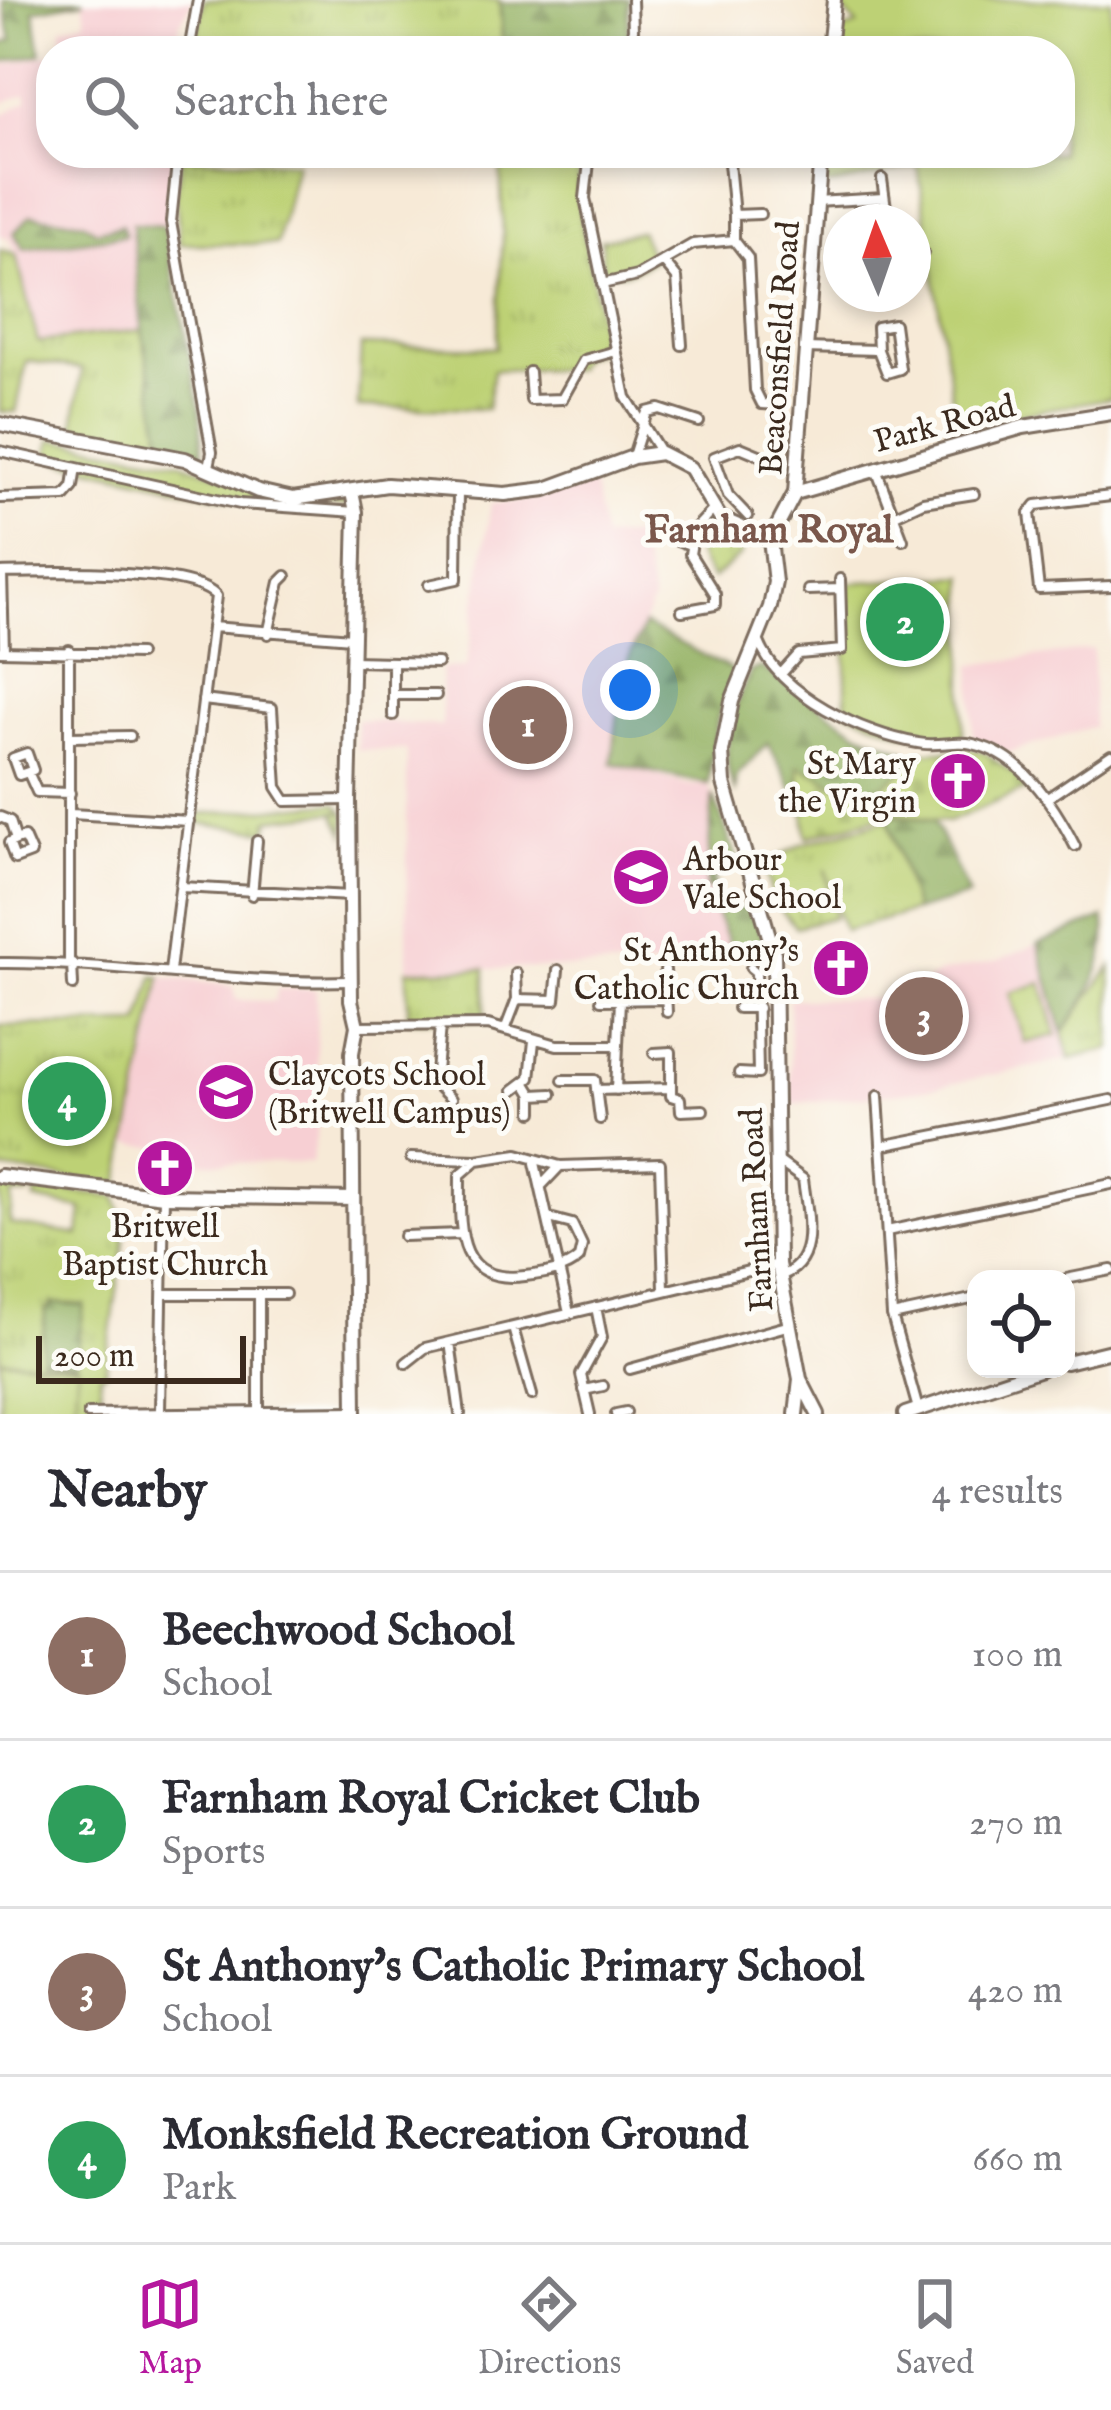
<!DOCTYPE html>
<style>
:root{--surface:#fff;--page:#f2f2f3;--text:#2b2b33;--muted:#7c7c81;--line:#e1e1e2;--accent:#b5179e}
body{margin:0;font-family:"IM FELL English",serif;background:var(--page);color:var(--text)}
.controls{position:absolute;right:36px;bottom:36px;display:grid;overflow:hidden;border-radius:24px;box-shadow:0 6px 18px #0003}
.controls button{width:108px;height:108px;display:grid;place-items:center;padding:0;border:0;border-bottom:3px solid var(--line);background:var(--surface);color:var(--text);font:60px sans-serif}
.compass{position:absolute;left:823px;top:204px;width:108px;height:108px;border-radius:50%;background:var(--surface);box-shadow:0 6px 18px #0003;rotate:358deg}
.scale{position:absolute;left:36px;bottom:30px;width:210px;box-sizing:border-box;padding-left:12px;border:6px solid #3b2a1e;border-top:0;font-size:33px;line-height:42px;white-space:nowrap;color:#3b2a1e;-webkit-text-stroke:9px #fdfcf7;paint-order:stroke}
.you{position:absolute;left:630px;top:690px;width:42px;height:42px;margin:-30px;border:9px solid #fff;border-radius:50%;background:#1a73e8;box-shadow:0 0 0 18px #1a73e833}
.badge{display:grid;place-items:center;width:78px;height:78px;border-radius:50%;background:var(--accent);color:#fff;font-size:39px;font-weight:700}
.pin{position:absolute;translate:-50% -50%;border:6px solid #fff;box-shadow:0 3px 12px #0006}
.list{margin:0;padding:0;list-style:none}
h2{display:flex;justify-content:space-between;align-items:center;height:156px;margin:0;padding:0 48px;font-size:51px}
h2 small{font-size:39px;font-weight:400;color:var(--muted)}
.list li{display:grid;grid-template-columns:78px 1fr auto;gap:36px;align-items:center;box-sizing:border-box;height:168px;padding:0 48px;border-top:3px solid var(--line)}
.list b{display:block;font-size:45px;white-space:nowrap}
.list p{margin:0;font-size:39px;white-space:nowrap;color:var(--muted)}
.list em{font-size:39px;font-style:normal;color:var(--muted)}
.icon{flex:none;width:66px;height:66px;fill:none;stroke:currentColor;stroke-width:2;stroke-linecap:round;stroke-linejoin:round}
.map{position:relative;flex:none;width:1111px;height:1414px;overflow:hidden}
.search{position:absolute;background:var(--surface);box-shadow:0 6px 18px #0003;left:36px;right:36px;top:36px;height:132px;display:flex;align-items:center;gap:30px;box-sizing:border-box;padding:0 42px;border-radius:48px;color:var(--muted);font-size:45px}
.sheet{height:828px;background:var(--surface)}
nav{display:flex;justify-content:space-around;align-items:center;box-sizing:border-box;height:168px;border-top:3px solid var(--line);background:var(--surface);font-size:33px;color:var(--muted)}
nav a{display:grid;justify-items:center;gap:6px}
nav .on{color:var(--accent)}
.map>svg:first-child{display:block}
</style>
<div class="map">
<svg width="1111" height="1414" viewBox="0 0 1111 1414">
<defs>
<pattern id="grass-tufts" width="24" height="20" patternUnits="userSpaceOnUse" patternTransform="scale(3)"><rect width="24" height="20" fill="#bdd174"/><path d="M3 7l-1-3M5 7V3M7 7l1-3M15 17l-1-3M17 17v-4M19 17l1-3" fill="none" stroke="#a3b464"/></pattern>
<pattern id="forest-firs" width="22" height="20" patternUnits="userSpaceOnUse" patternTransform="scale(3)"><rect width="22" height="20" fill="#96b366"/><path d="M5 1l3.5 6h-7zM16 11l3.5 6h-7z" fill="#7c9253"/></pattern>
<pattern id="cemetery-stones" width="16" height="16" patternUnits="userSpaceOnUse" patternTransform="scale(3)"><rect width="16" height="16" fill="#bdd174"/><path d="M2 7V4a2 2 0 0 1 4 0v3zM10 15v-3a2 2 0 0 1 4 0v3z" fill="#a3b464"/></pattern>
</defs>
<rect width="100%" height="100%" fill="#fdfcf7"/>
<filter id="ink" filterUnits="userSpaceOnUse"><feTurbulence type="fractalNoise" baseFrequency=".00833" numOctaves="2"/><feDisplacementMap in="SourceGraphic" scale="24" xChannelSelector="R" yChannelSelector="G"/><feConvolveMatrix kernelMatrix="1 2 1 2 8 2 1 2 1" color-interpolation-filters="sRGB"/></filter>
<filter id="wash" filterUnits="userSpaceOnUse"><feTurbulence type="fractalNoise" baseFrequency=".004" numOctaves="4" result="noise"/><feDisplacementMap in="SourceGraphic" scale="48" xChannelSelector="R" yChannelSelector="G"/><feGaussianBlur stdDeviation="2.7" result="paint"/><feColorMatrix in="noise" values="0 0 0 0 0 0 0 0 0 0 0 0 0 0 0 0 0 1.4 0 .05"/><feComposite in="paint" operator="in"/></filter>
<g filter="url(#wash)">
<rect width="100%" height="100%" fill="#f7ead7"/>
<path fill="#f7cfd3" d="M83,0H193L179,25L181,51H62V27L86,20Z
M51,54V153H173L171,235L164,226L132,225L142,330L37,343L16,255L8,238L0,235V116L28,101L26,94L0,104V66Z
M592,481L603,539L638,535L653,601L623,671L611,762L690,785H708L713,795L705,881L732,952L698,966L407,970V750H357V720L442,726L441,669L466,668L491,503L537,499Z
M1093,649V727L1006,753L973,740L972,665Z
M1038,944L1070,1059L920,1090L791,1104L789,999H893L940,973L1000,960Z
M161,977L233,986L237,1000L274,1001L278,989H316L318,1127L311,1163L173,1162L172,1149L127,1144Z"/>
<path fill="url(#grass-tufts)" stroke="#7c7e49" stroke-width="3" d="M204,0H499L503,51H194Z
M500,153L581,154C568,221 604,284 599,351L583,356L574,369L493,370L487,409L358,407L361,345L496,348L503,237Z
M182,157L296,163L277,244H180L176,194Z
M640,231L653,260C636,269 622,279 603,269L601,240Z
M0,250L16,255L38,342L142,330L162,440L74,427L82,369L27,361L16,412H0Z
M52,439L182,462L305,503L344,498L347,506L270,507L58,461L48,452Z
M715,518L741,535V555L712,579C696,558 692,548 704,523Z
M336,803L346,814L345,833L335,814L342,811L270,819L267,831L197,823L199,814Z
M888,819L915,911L844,931L825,869L835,917L796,927L773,901L764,865L802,844Z
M1111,967V1049L1070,1059L1063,1032Z
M485,969V1019L408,1020L407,970Z
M154,976L161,977L119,1185L0,1169V1026L140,1024Z
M0,1184L29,1187L28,1195L12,1194L10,1224L79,1235L82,1209L35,1200L36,1188L116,1197L126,1229L105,1373L100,1374L101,1406L74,1408L78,1365L0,1359Z"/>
<path fill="url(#forest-firs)" stroke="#686e42" stroke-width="3" d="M3,0H83V1L34,10L41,54L0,62V44L12,41Z
M629,0L628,34L621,51H503L500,3Z
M31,215L83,222L96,231L122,225L125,235L24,249L14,233Z
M132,224L164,226L200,410L203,456L162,440L142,330Z
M644,625L736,672L718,717L708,784L612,763L623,671Z
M761,667L859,732L905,750L911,762L890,784L845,793L799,767V801L768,743L737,775L735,791C717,751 732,709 751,671Z
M713,795L740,867L713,877L716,889H706Z
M887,814L934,821L969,896L915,911Z
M721,900L726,911L753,904L767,953L756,955L754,942L732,952L712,902Z
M1104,918C1111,961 1087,1000 1063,1032L1038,944Z
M52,1303L84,1305L76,1362L41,1358L45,1311Z"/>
<path fill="url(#cemetery-stones)" stroke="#7c7e49" stroke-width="3" d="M971,749L985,753L1032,787L948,822L891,813L807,837L798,766C862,793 865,810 921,752Z"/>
<path fill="#bdd174" stroke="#7c7e49" stroke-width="3" d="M842,0H1111V398L956,425L918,166L821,187L825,153H1060V51H836L837,33L857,25L841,8Z
M965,576L963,739L904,733L846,711V583Z
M1042,983L1057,1035L1025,1043L1010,993Z
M0,1359L78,1365L74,1414H0Z"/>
</g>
<g filter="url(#ink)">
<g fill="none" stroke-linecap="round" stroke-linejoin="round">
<defs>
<path id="street" d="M189,51L198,0
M625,51L633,30L632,0
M178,153L171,222L212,452L209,467
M590,153L585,198L626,397L661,453
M728,153L734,215
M882,179L888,222
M816,202L884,198
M734,240V215L760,214
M913,254L923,253
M663,261L677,278L682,345
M602,284L637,276L693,244L734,240L748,258L755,390L762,404L780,405
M804,348L878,350L877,327L894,324L900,369L887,373L878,350
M529,372L531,400L562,399L584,360L616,351
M0,451L240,504L356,512
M633,456L647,412L659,409L699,422
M876,469L903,540
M1111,496L1036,505L1030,513L1039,589L1111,586
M0,498L65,496L73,487L76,468
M748,516L728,495L714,457L740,447L776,462
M893,516L923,502L974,494
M667,536L690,545
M0,573C41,572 191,567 216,596L170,971
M2,574L4,651
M429,585L457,579L458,491
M808,590L840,589
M682,611L715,605V594L690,554L694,530L713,510
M212,627L352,638
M268,634L280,582L286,576
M759,642C780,695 863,734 918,743C936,747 956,740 973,744C1023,755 1054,805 1075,846
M69,650V962
M0,651L139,654
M352,661L437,663
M781,674L799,654L842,650L840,579
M393,695H436
M203,700L272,708L277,787L286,801L349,800
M393,715V662
M70,737L130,736
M28,772L33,770L27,753L13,758L19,775L28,772L37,792L70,793
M1049,797L1111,755
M71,814L189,821
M0,817L10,821L16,840L9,843L15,859L31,853L24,837L16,840
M181,887L350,896
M252,895L257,841
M0,963C117,962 233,985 350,981
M72,963L73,985
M665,970L667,1012
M517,999L555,1000L558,970
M601,1000L666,999
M738,1008H758
M357,1026L488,1025L557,1045H614
M440,1026L435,1083L451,1099
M505,1030L517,999L516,973
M654,1053L671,1052V1096L680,1099L681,1111L703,1110
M739,1073L758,1074L756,972L751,968
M563,1080H595L600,1119
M527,1085L533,1095L552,1094
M514,1090L530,1078L534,1041
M596,1090L671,1088
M616,1090L620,1000
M878,1096L892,1316L918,1409
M533,1112V1095
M881,1146L1111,1100
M411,1158L477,1160L518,1154L560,1166L660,1163L664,1289
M476,1161L460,1175C460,1225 454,1285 525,1276C543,1274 565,1271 579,1258L582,1245L572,1224L549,1218
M778,1161L803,1179C807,1213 821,1264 779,1276
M535,1163L569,1313
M542,1185L560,1166
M887,1231L1111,1184
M404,1236L461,1234
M1066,1279L1111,1270
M164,1294H285
M259,1295V1411
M892,1316L976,1298
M513,1328L532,1395
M450,1342L460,1414
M406,1363L425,1348L450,1342L778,1264
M630,1369L787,1326
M584,1390L603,1386
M160,1410L164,1196
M88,1414L355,1411
M590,1414L581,1375L602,1337L596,1307
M616,1414L626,1412"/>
<path id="secondary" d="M0,424L185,459L258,491L293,499L387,485L505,494L546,489L633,457L661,453L690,468L720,518L770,540
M352,492L356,512L349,800L351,1000L357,1026L352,1053L355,1414
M795,493L1023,427L1111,413
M0,1176L164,1196L353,1199
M1066,1362L1111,1351
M905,1414L1041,1369"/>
<path id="primary" d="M829,51L834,0
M796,1414L800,1379
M818,1414L800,1379L778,1264L774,953L724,783L722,752L732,701L770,607L775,582L770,540L795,493L821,153"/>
</defs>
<use href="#street" stroke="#7d6d5f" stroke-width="14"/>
<use href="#secondary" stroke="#7d6d5f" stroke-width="18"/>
<use href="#primary" stroke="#7d6d5f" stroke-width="18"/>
<use href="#street" stroke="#fff" stroke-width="8"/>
<use href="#secondary" stroke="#fff" stroke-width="12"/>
<use href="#primary" stroke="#fff" stroke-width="12"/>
</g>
</g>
<defs>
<symbol id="church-disc" viewBox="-11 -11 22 22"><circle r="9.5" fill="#b5179e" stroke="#fdfcf7"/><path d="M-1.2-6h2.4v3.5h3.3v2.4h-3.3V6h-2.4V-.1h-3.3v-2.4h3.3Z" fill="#fff"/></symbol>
<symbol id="school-disc" viewBox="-11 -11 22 22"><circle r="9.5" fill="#b5179e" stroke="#fdfcf7"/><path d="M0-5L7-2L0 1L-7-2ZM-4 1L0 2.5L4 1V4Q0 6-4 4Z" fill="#fff"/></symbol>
</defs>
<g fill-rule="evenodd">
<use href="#church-disc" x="925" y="748" width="66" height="66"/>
<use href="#school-disc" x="608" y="844" width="66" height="66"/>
<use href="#church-disc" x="808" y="935" width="66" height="66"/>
<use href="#school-disc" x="193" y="1059" width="66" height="66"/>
<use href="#church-disc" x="132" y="1135" width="66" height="66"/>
</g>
<g text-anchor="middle" stroke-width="10" stroke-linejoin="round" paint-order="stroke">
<g font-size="33" fill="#3b2a1e" stroke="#fdfcf7">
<text transform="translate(778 348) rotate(-86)" y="12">Beaconsfield Road</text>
<text transform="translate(944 422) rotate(-15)" y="12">Park Road</text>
<text transform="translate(755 1210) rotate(-93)" y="12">Farnham Road</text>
</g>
<g font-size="33" fill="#3b2a1e" stroke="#fdfcf7" text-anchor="end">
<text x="916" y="774">St Mary<tspan x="916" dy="38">the Virgin</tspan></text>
<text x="683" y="870" text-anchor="start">Arbour<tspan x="683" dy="38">Vale School</tspan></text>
<text x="799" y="961">St Anthony's<tspan x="799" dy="38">Catholic Church</tspan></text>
<text x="268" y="1085" text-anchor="start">Claycots School<tspan x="268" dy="38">(Britwell Campus)</tspan></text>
<text x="165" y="1237" text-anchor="middle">Britwell<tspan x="165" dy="38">Baptist Church</tspan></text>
</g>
<g font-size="39" font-weight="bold" fill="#7a574b" stroke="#fdfcf7">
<text x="769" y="542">Farnham Royal</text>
</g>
</g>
</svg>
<div class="controls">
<button><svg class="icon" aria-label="locate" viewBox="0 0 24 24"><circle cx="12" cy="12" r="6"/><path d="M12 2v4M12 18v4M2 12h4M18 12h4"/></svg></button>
</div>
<svg class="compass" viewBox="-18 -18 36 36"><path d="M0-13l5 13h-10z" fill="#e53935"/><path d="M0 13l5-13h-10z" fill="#7c7c81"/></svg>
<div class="scale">200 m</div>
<div class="you"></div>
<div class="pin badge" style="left:528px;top:725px;background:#8d6e63">1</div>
<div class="pin badge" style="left:905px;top:622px;background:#2e9e5b">2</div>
<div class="pin badge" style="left:924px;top:1016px;background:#8d6e63">3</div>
<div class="pin badge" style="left:67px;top:1101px;background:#2e9e5b">4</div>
<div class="search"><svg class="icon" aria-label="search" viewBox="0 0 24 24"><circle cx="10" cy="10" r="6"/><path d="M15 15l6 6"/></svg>Search here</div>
</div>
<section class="sheet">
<h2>Nearby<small>4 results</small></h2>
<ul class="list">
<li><span class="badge" style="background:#8d6e63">1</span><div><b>Beechwood School</b><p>School</p></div><em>100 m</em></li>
<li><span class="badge" style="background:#2e9e5b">2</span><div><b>Farnham Royal Cricket Club</b><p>Sports</p></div><em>270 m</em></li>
<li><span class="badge" style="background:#8d6e63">3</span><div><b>St Anthony's Catholic Primary School</b><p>School</p></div><em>420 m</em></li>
<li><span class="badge" style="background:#2e9e5b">4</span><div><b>Monksfield Recreation Ground</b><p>Park</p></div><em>660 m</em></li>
</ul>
</section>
<nav>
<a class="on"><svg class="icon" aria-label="map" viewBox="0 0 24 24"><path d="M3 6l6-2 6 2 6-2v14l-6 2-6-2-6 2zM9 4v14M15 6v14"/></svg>Map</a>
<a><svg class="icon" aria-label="directions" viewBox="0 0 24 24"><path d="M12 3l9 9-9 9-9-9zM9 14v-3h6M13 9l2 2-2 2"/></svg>Directions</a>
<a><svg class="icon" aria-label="saved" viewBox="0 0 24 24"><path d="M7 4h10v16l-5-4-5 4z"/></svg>Saved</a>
</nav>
